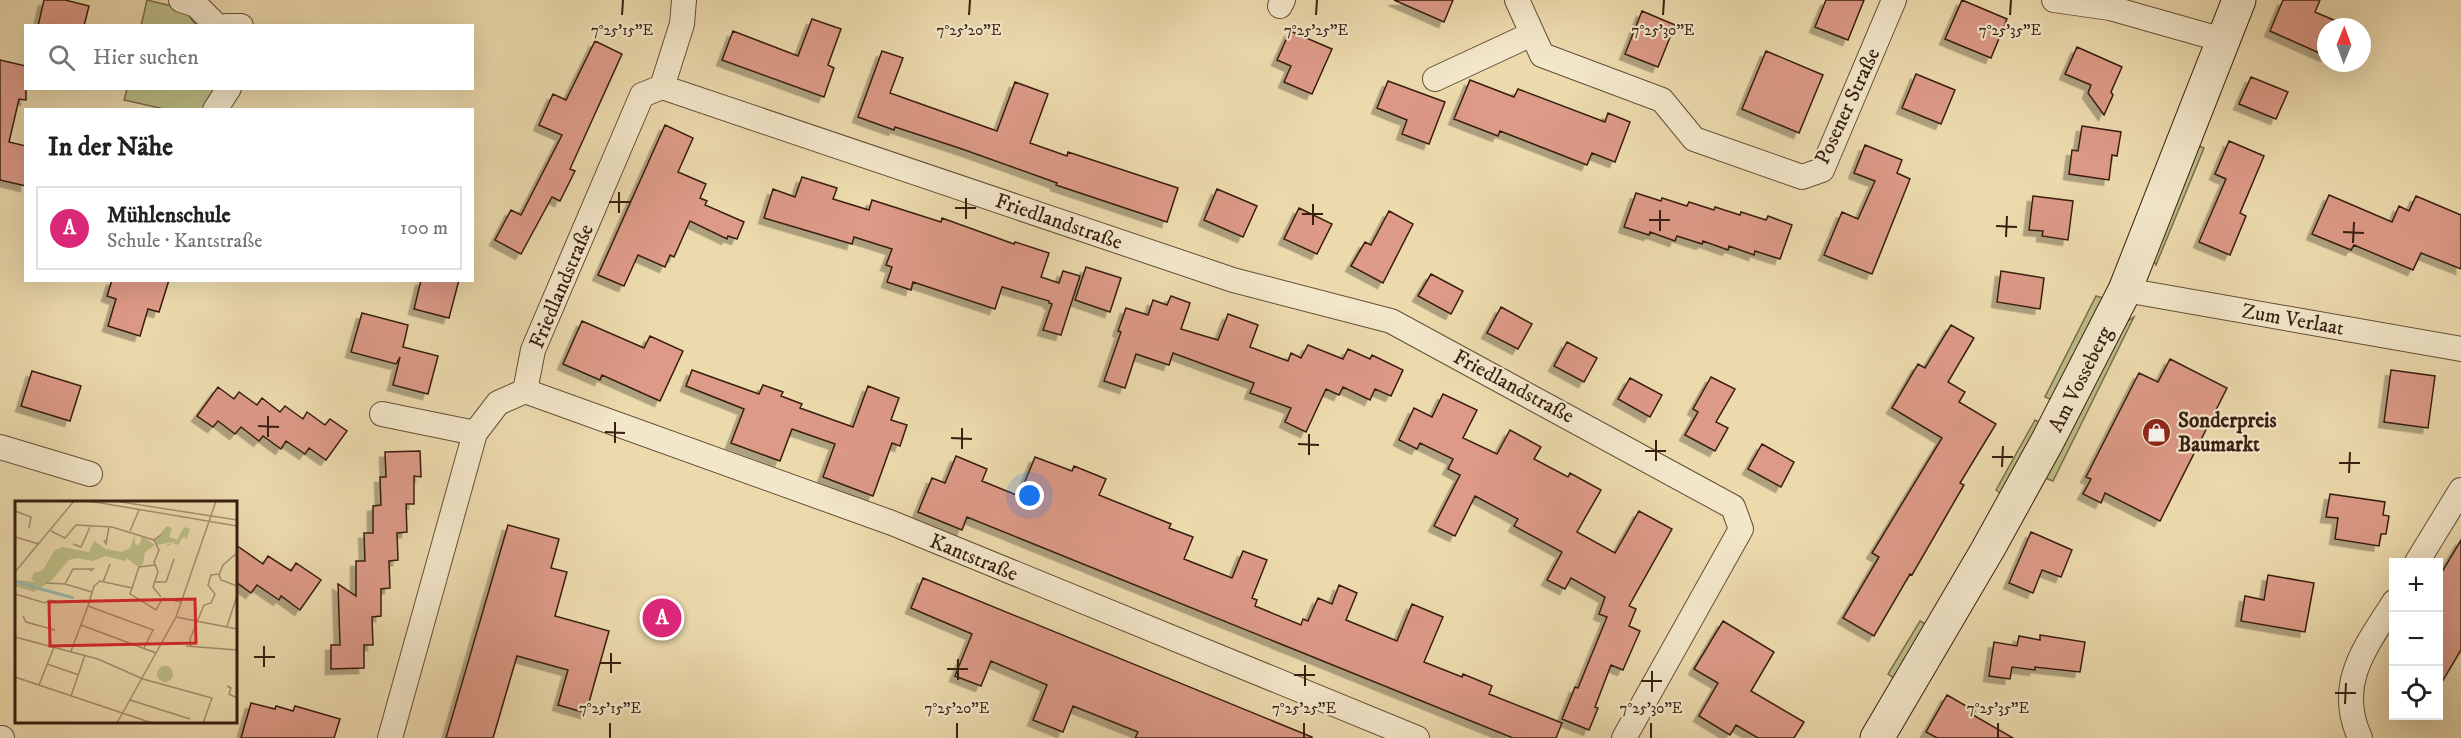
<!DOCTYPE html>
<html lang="de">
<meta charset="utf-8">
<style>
:root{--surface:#fff;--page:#f6f6f6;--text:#202124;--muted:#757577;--line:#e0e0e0;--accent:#db2777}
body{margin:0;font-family:"IM FELL DW Pica",serif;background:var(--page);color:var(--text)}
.controls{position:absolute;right:18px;bottom:18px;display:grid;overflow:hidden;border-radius:0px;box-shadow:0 6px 24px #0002}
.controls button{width:54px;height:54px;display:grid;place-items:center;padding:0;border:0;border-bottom:2px solid var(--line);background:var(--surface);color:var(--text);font:30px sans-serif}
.compass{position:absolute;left:2317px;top:18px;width:54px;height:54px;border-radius:50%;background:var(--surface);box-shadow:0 6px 24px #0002;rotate:1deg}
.you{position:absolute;left:1030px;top:496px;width:21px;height:21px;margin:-15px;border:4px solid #fff;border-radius:50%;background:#1a73e8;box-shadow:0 0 0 9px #1a73e833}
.badge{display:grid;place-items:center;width:39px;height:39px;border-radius:50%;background:var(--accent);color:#fff;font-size:20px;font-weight:700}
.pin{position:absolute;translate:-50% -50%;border:3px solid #fff;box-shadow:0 2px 6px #0006}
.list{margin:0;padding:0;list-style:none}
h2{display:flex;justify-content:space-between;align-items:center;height:78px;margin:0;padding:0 24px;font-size:26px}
h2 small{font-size:20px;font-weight:400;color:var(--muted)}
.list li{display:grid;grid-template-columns:39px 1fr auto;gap:18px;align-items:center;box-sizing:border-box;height:84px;margin:0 12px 12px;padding:0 12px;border:2px solid var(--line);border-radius:0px}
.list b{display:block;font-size:22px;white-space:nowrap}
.list p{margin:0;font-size:20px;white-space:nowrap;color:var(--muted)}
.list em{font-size:20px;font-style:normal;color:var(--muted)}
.icon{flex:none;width:33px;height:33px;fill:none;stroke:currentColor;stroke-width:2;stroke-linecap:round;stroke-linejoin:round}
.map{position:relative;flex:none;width:2461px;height:738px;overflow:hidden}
.search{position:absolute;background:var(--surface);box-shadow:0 6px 24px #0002;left:24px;top:24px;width:450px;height:66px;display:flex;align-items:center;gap:15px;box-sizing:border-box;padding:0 21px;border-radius:0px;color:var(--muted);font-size:22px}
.panel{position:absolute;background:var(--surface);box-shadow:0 6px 24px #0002;left:24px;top:108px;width:450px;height:174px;border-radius:0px}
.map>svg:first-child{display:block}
</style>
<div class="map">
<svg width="2461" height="738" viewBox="0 0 2461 738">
<defs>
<filter id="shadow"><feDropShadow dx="-5.5" dy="5.5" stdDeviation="0" flood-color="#0004"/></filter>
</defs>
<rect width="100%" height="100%" fill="#ecdaad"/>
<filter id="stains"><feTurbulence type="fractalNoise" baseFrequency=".00333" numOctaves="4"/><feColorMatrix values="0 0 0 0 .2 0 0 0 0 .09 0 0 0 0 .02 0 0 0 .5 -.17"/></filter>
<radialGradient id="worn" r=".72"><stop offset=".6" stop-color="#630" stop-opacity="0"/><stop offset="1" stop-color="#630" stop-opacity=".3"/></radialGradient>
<path fill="#bdbe86" stroke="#7a6e4c" stroke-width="1.5" d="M147,0L184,9L196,25L141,26Z
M127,89H219L207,109H164L124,100Z
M2196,145L2204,148L2156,265L2153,259Z
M2096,296L2103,298L2054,401L2045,397Z
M2134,317L2053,481L2045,478L2126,322Z
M2035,420L2040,423L2002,494L1996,490Z
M1920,621L1927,625L1894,678L1888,674Z"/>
<path fill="#dd9a87" stroke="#371f11" stroke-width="1.5" filter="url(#shadow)" d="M44,0H65L89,6L84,26H38Z
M1394,0H1453L1444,22Z
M1826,0H1864L1848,40L1815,27Z
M1962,0L2007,19L1991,58L1945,39Z
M2283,0H2320L2315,12L2350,27H2326V56L2270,31Z
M1642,11L1675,25L1658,67L1625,54Z
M812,19L841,29L828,65L834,68L824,97L722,60L733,31L798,56Z
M1290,31L1332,49L1312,94L1284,82L1291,66L1277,60Z
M595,41L622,54L570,169L575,171L560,201L552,197L521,254L495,240L511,210L521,215L562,135L539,125L553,94L566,100Z
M2077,47L2122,67L2111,92L2113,95L2104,115L2088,93L2091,85L2065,74Z
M882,51L903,58L890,93L997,131L1015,82L1048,94L1030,143L1067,156L1068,152L1178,188L1167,222L1056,185L1057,183L962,149L895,127L894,130L858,117Z
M1766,51L1823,75L1799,133L1742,109Z
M0,60L26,66V100L19,99L9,142L26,146V186L0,180Z
M1916,74L1955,90L1941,124L1902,108Z
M2251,77L2288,92L2276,119L2239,104Z
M1470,80L1514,97L1518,89L1605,122L1608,113L1630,122L1615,162L1592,153L1587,165L1500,131L1498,136L1454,119Z
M1388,81L1445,102L1429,144L1402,134L1407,120L1377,108Z
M665,125L693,138L678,172L706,184L700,198L707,201L705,205L744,222L737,239L728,236L727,239L690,221L674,257L670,255L665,267L638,255L624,286L598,275Z
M2082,126L2121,132L2117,156L2112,155L2109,180L2069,174L2072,150L2078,151Z
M2229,141L2264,156L2240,213L2246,216L2230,255L2199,242L2226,179L2215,174Z
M1865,145L1902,160L1897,173L1910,179L1872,274L1824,255L1842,212L1858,219L1875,181L1854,173Z
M802,177L837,188L833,199L869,210L872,200L941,222L942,218L1014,244L1015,242L1049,253L1041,277L1059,283L1063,271L1080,276L1061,335L1043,330L1052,304L1049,303V301L1002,287L995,309L913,282L911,290L887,282L892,267L886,265L892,249L854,237L852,244L764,218L773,189L795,197Z
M1217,189L1257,206L1243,237L1204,220Z
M1636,193L1661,201L1662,198L1687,206L1689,202L1714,210L1715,207L1740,215L1741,212L1766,220L1768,216L1792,225L1780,259L1755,251L1754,255L1729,246L1728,250L1703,241L1702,244L1677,236L1675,241L1650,232L1649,235L1624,227Z
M2329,195L2392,222L2399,206L2409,211L2416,196L2461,215V269L2421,253L2413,270L2354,245L2351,250L2312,234Z
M2033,196L2073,201L2068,240L2042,236L2043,231L2029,230Z
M1299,208L1332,224L1317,254L1284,239Z
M1389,211L1413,224L1383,283L1351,266L1365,242L1371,245Z
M1086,267L1121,278L1110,312L1075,300Z
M2001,271L2044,278L2040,309L1997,302Z
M1431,274L1463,291L1451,314L1418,296Z
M112,280H169L159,312L148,309L140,336L108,326L116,299L107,296Z
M421,280H459L449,318L414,309Z
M1171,296L1190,303L1181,329L1218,340L1228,314L1258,325L1250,347L1288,361L1291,353L1301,358L1308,345L1343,359L1348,349L1370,359L1372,355L1403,370L1391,396L1375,389L1370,400L1343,387L1339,395L1326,389L1306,432L1285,422L1291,408L1250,393L1254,383L1173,353L1169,365L1136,354L1125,388L1104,381L1121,332L1118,331L1126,308L1148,315L1153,300L1167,305Z
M1501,307L1532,324L1518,349L1487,333Z
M362,313L408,325L403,347L438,356L428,394L393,385L400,357L396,364L351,352Z
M582,321L644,348L650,336L683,351L660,401L602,375L600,380L563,364Z
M1951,325L1974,338L1948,382L1965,392L1959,402L1996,424L1960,483L1964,485L1912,575L1910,574L1874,636L1843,618L1879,557L1872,553L1942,438L1892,408L1918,364L1925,368Z
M1567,342L1597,358L1584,382L1554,366Z
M2170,359L2227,388L2160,521L2105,493L2101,503L2083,494L2091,479L2086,477L2139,373L2158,382Z
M692,370L759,394L763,385L783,392L781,396L802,404L800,408L853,427L868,386L899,398L891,420L907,425L900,446L892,443L873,496L823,477L835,444L792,429L780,461L731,443L744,409L686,386Z
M2391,370L2435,376L2428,428L2384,422Z
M32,371L81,386L70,421L21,406Z
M1711,377L1735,389L1716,422L1728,428L1715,451L1685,435L1698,412L1693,409Z
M1630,378L1662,395L1650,417L1618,399Z
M218,387L234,399L239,392L257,405L262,398L280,412L285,406L303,419L307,412L325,425L330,419L347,431L326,460L309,448L305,454L286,441L281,449L263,436L259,441L241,427L235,434L218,421L213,427L197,416Z
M1443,394L1477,410L1463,438L1497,454L1510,430L1541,447L1534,459L1568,477L1570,473L1601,490L1577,532L1615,553L1639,511L1672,529L1629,606L1636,609L1629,626L1640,631L1623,670L1611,665L1595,707L1598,708L1589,730L1562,719L1575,687L1578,688L1607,617L1599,614L1605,597L1571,578L1565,589L1547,580L1562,552L1514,526L1518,519L1475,496L1455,536L1434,526L1460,475L1448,469L1453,459L1420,443L1417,449L1399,440L1414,408L1432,417Z
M1762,444L1794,462L1781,487L1748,469Z
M420,451L421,477L414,476V504H406L407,532L397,533L398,560L389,561L390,588L381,589V616L372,617L373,645H364V668L331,669V645H340L338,584L356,596V561H365L364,533H373V506L381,505L380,477H386L385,452Z
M956,456L987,469L982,481L1019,496L1035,457L1072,471L1074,466L1106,479L1099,495L1171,524L1169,528L1193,537L1184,559L1232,578L1243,551L1267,560L1252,598L1257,600L1255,606L1301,625L1303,619L1308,621L1318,598L1332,604L1339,585L1357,593L1346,620L1397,641L1412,604L1443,617L1424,662L1462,677L1463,674L1492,686L1489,694L1562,723L1556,738H1513L967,517L962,530L918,512L932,478L945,483Z
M2330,494L2385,502L2383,515L2389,516L2386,534H2381L2379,546L2335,539L2338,518L2326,517Z
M508,525L559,539L551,568L567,572L555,616L609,631L586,713L558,705L568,670L517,656L493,738H446Z
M2031,532L2072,550L2061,577L2042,570L2033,593L2009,583Z
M2461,540V650L2439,687V577Z
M236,545L263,564L268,556L291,571L296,563L321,580L300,610L281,596L279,600L257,585L251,593L236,582Z
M2268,575L2314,583L2305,632L2241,621L2245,596L2264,600Z
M923,578L1312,737V738H1135L1138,732L1073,706L1063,732L1033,720L1047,685L991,661L981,686L955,676L972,634L911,608Z
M1723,621L1774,652L1751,691L1804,722L1794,738H1758L1736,725L1730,735L1699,716L1718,683L1694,669Z
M2040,635L2085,642L2080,672L2035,667V670L2012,667L2010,679L1989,676L1994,642L2017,646L2019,636L2040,640Z
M1947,695L1975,711L1973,715L2013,738H1937L1926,732Z
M251,703L275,709L276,706L293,711L295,706L340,719L334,738H241Z"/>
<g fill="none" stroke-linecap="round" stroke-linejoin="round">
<defs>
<path id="street" d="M181,0L196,5L217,26
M1517,0L1542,55L1662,100L1694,139L1802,177L1822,170L1894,0
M2054,0L2110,8L2223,40
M1280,6L1283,0
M226,26H241
M1435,79L1532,34
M662,87L682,24L684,0
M215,110L229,88
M2125,290L2461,349
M525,391L892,523L1417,738
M382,414L475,433
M0,447L90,474
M2417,562L2461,490
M0,738H2
M390,738L475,433L498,403L525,391L533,350L642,95L662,87L1233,280L1391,321L1733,507L1741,529L1624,738
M2360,738C2335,683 2366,647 2394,602"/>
<path id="secondary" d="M1877,738L1988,549L2047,442L2125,290L2239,0"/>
</defs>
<use href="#street" stroke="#644e38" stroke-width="26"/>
<use href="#secondary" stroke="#371f11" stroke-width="35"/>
<use href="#street" stroke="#f3e7ca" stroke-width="24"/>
<use href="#secondary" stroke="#f3e7ca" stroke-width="33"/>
</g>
<path fill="none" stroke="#371f11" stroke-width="2" d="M622,15L623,0M969,15L970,0M1316,15L1317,0M1663,15L1664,0M2010,15L2011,0M609,202H630M955,208H976M619,213V192M1302,214H1323M966,219V198M1649,220H1670M1313,225V204M1996,226L2017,227M1660,231V210M2343,232L2364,233M2006,237L2007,216M2353,243L2354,222M258,426L279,427M605,432L625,433M268,437V416M951,438L972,439M615,443V422M1298,444L1319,445M962,449V428M1645,451H1666M1309,455V434M1992,457H2013M1656,461V440M2339,463H2360M2002,467L2003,446M2349,473L2350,452M254,657H275M600,663H621M264,667V646M947,669H968M611,673V653M1294,675H1315M958,680V659M1641,681H1662M1305,686V665M1652,692V671M2335,693H2356M2345,704L2346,683M610,738V723M957,738V723M1304,738V723M1651,738V723M1998,738V723"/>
<defs>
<symbol id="shop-disc" viewBox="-11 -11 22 22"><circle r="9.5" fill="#8f2418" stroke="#f3e7ca"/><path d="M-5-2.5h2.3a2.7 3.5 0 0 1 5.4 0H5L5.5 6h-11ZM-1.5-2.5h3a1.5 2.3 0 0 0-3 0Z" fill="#fff"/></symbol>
</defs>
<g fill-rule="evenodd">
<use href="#shop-disc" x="2140" y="416" width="33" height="33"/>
</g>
<g text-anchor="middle" stroke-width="4.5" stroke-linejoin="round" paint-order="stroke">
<g font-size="21" fill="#371f11" stroke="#f3e7ca">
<text transform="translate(1847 106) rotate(-65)" y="7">Posener Straße</text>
<text transform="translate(1059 221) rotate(19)" y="7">Friedlandstraße</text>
<text transform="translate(561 286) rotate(-67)" y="7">Friedlandstraße</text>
<text transform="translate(2293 319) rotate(10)" y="7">Zum Verlaat</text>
<text transform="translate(2080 379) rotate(-63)" y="7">Am Vosseberg</text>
<text transform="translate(1514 386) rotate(28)" y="7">Friedlandstraße</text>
<text transform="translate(974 557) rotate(22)" y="7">Kantstraße</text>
</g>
<g font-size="21" font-weight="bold" fill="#371f11" stroke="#f3e7ca" text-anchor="start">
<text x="2178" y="427">Sonderpreis<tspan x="2178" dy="24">Baumarkt</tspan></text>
</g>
</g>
<g transform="translate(15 501)">
<rect width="222" height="222" fill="#ecdaad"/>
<path d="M152,25L157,27L154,36L162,39L169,26L175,28L172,38L168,36L163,44L158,42L153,45L151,44L163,40L142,44L140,39ZM120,34V43L124,44L127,35L140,44L130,51L128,63L123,66L112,57L110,60L91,55L78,60L62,57L54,59L38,78L19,91L0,85V79L20,81L16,78L19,72L28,69L39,50L47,46L74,51L79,40L91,48L107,51L115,47ZM142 173a8 8 0 1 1 16 0a8 8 0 1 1-16 0Z" fill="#bdbe86"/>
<path fill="none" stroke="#9ab9b2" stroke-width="3" d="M0,80L20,86M22,87L59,97"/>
<path fill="none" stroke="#a48f6f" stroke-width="1.5" d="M74,0L222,25M100,0L222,19M0,10L16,16L14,27M36,30L50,37L61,24L97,26L139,39M115,30L124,9M146,34L139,39L144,49L139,61L143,71L138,86L146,96M0,36L24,43M89,39L91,43L94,26M58,43L66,46L75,26M222,52L208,64L204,74L206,79L222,85M140,64L124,66L115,93L141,109L147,98M75,70L78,68H58L50,83L77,91M0,71L59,0M88,81L95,63M139,81H151L159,58M31,82L50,83M0,93L30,102L35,99L47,102M148,97L166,101M73,105L79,85L85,80L117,87M8,115L11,121L40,129M161,116L222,128M66,124L141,152M212,125L222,95M0,136L83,158L128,178L197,197L188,222M171,145L222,149M176,145L175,138L189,104L196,102L200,93L193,84L196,74L204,73M56,150L73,105L138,129L129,147M32,163L64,174M0,176L137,222M24,184L39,146M212,185L216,187L214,193L222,197M56,195L70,154M115,199L175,218M102,222L161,116L201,0"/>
<path fill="#d62828" fill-opacity="0.15" stroke="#d62828" stroke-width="3" d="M180,98L181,142L35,145L34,101Z"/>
<rect width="222" height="222" fill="none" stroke="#371f11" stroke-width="3"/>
</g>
<g font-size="15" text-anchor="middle" fill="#371f11" stroke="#f3e7ca" stroke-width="4.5" stroke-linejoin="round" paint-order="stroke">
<text x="622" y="35">7°25'15"E</text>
<text x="969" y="35">7°25'20"E</text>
<text x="1316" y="35">7°25'25"E</text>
<text x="1663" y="35">7°25'30"E</text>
<text x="2010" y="35">7°25'35"E</text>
<text x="610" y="713">7°25'15"E</text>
<text x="957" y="713">7°25'20"E</text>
<text x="1304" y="713">7°25'25"E</text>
<text x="1651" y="713">7°25'30"E</text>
<text x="1998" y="713">7°25'35"E</text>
</g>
<rect width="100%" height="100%" filter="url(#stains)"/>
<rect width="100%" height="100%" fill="url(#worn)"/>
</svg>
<div class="controls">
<button>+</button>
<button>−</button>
<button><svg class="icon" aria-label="locate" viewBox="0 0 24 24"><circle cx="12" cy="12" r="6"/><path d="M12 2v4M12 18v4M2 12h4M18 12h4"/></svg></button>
</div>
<svg class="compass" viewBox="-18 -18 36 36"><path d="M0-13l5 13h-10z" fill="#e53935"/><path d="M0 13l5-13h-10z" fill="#757577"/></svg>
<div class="you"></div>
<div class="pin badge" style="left:662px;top:618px">A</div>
<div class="search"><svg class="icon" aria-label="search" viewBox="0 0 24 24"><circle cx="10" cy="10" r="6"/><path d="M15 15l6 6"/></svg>Hier suchen</div>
<section class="panel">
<h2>In der Nähe<small></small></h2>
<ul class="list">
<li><span class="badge">A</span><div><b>Mühlenschule</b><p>Schule · Kantstraße</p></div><em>100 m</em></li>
</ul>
</section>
</div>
